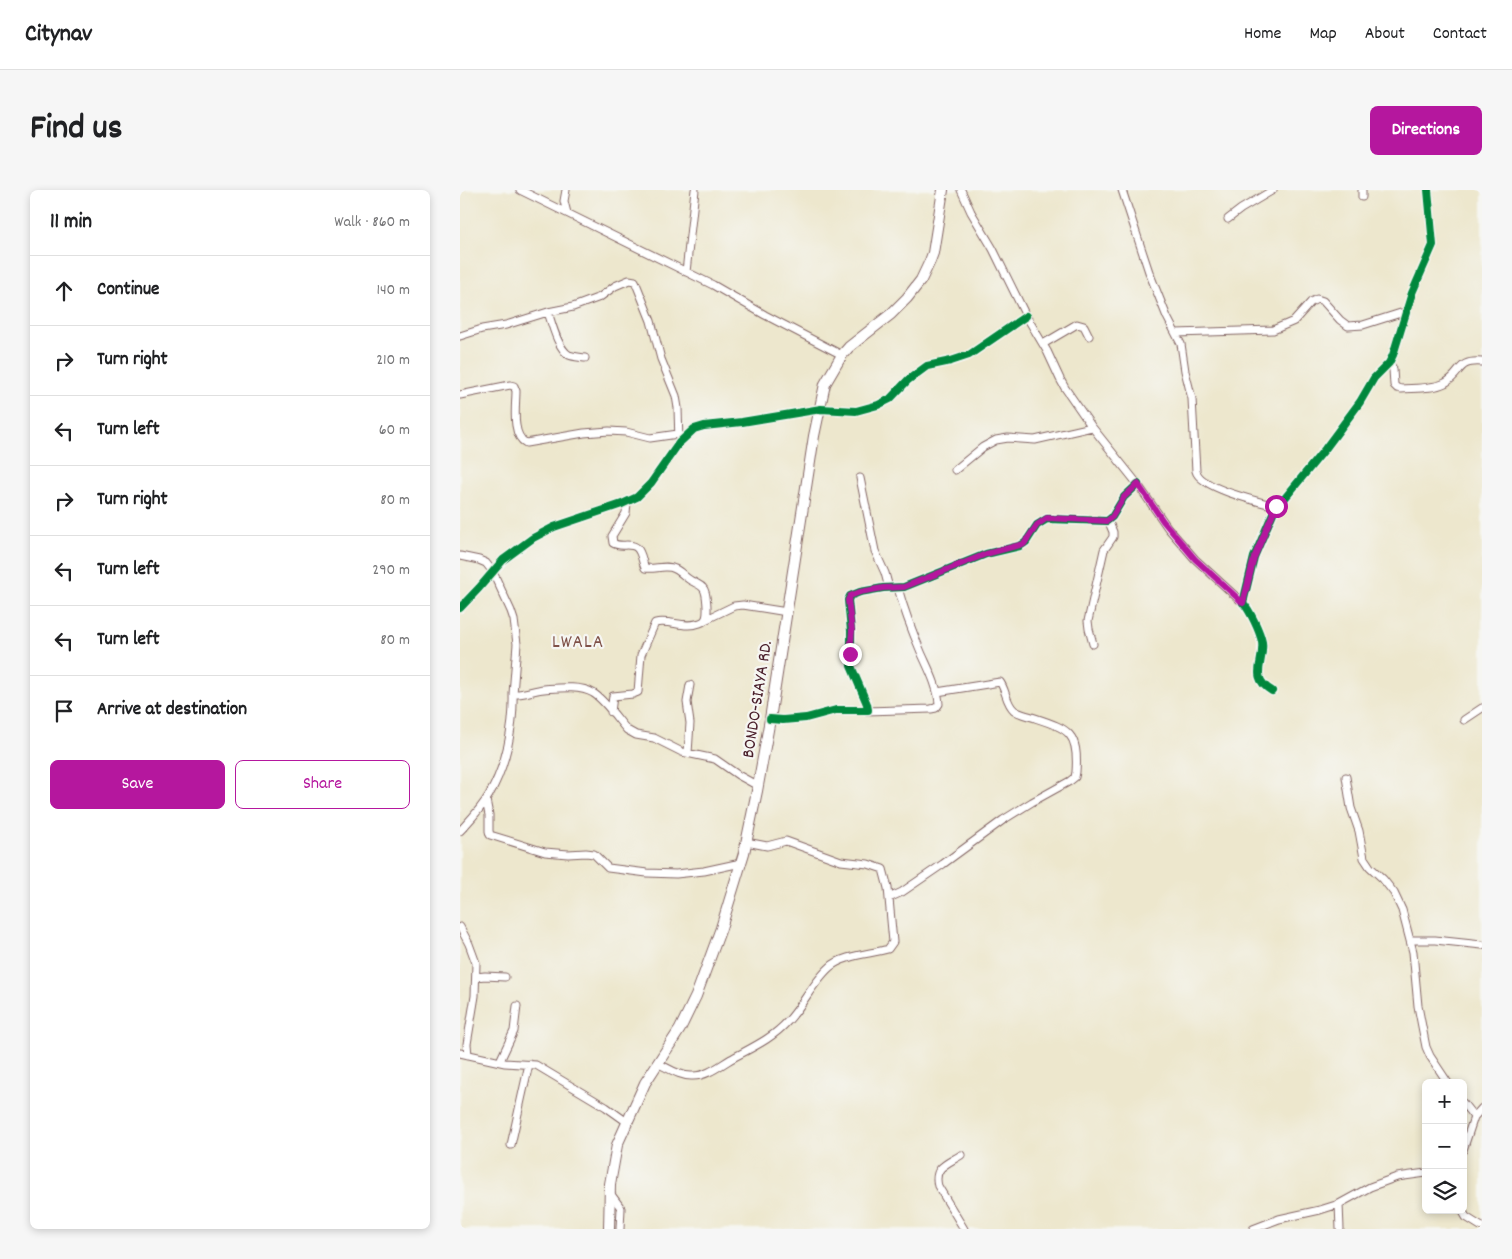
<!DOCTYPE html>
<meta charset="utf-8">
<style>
:root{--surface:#fff;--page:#f6f6f6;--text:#202124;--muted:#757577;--line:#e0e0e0;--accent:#b5179e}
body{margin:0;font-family:Dekko,sans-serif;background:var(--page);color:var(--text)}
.controls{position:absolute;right:15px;bottom:15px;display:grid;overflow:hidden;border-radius:8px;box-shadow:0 2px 8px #0003}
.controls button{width:45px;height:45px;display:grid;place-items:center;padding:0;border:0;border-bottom:1px solid var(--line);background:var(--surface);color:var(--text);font:25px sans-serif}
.stop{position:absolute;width:15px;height:15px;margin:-11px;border:4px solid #b5179e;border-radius:50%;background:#fff}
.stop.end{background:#b5179e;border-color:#fff;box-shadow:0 1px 5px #0008}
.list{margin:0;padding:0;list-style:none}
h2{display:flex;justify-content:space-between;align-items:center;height:65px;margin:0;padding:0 20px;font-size:21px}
h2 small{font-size:16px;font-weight:400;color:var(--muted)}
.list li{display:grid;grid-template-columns:32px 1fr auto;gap:15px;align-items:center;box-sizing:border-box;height:70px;padding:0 20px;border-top:1px solid var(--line)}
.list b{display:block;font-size:19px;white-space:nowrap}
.list em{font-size:16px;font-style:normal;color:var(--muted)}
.actions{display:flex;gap:10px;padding:15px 20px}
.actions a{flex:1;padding:11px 0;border:1px solid var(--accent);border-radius:8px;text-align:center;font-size:18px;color:var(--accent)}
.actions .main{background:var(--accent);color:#fff}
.icon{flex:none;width:28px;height:28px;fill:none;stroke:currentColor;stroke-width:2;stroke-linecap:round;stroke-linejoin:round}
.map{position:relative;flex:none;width:1022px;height:1039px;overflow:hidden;border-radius:8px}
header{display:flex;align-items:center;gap:30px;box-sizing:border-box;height:70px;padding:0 25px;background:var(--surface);border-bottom:1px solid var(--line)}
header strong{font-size:24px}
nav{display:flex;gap:28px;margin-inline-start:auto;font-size:18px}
.intro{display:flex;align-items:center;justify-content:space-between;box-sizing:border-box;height:120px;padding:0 30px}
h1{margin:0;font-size:35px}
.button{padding:12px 22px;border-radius:8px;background:var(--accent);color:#fff;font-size:18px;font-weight:700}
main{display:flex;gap:30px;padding:0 30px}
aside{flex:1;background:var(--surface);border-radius:8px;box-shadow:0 2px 8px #0003}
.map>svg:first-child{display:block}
</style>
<header>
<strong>Citynav</strong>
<nav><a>Home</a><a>Map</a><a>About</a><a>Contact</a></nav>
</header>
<div class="intro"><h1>Find us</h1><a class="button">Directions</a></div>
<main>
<aside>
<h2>11 min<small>Walk · 860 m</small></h2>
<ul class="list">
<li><svg class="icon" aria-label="ahead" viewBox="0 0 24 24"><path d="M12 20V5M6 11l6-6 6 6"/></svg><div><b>Continue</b></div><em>140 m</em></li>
<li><svg class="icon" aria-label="right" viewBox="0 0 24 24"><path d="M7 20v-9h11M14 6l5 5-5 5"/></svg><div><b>Turn right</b></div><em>210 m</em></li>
<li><svg class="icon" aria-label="left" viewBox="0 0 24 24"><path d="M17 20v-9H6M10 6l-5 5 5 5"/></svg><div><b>Turn left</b></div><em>60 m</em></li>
<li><svg class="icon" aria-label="right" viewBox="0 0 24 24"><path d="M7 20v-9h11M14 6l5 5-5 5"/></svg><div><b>Turn right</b></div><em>80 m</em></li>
<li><svg class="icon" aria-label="left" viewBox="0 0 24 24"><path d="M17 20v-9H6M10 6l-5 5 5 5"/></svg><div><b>Turn left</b></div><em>290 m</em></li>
<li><svg class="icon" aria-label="left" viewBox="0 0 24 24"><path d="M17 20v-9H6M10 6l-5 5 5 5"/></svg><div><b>Turn left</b></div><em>80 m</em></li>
<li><svg class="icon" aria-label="arrive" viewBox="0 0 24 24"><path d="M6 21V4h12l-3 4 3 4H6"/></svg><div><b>Arrive at destination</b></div></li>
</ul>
<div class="actions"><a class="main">Save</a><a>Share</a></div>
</aside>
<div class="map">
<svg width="1022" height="1039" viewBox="0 0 1022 1039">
<rect width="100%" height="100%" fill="#f6f6f2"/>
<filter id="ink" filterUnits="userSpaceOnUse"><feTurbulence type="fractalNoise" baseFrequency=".02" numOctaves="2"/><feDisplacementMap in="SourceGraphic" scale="10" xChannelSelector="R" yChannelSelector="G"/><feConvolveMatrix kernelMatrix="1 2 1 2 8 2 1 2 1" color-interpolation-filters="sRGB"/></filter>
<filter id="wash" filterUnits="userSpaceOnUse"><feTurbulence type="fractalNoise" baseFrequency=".0096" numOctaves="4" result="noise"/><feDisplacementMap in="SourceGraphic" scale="20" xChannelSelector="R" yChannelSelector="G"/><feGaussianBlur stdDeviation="1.12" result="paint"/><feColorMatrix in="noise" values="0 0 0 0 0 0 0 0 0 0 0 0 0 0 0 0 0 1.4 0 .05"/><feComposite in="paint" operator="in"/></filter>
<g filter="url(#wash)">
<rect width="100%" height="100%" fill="#ede7cd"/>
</g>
<g filter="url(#ink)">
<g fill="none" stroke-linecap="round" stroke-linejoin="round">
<defs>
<path id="minor" d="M60,0L253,95L305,125L382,165
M106,0L104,11L107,23
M501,0L511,22L533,59L565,124L587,161L600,189L605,198L632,237L676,292L708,338L735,369L783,413
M662,0L689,82L707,127L721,154L725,181L732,209L736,281C740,298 800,312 816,316
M902,0V7
M768,29L781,19L813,0
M226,82L235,0
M88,122C92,134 98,159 109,165C114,167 120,167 125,168
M716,143L813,140L834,131L851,112L857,109L863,111L880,130L888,136L903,135L947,121
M0,146L22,139L46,135L88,122L113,117L140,107L155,96L169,90L175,91L191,131L201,169L216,206L218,218L219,253
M583,154L617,134L624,136L629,146
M929,172L933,179L934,195L937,198L941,199C955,198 973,199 985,193C1003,183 996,170 1022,172
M0,205L50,195L54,196L56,201C56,215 51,246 66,253L124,243L149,241L166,242L190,248L218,244
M495,280L523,257L536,250L548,248L575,250L632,237
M400,288L415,361L425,383L429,398
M0,366L19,370L26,373L33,382L51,421L54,430L57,454L53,504C63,505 73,500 84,499C98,498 120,495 133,503C144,509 158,530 167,540L176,545L194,548L222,562L255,569L278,585L298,596
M0,418L19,398L43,370L73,348L94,337L162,314L177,307L191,293L219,253L234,239L244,236L282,232L361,219L396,221L418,215L430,209L448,190L467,176L491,171L509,165L566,126
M245,430L274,416L283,415L327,422
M633,454L629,439L628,431L644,360L653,347V342L648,330
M812,501C788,487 805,472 802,452C800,442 790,420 783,413L794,367L816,316L825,308L865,259L900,212L914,188L929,173L933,165L952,103L973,55L968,0
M407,521L471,519L476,518L479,514C478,496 468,478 461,462C452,441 444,420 438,398
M151,522L153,506L173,504L178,502L181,465L195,433C209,429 224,439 240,433C243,432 245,431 246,428C248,423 247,402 243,398C241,395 237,394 234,392C226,389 222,382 215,379C206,374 194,380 185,378C182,372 182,363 177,358C171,352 160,358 153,353L152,346L166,323L167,313
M310,529L323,530L346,528L376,520H408L407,514L391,476V441L388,410L390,406L400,402L423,398L444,397L526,364L560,356L566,352L577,335L587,329L647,331L652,327L664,307L678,294
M1004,530L1022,518
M228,563L230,533L227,512L230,495
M886,587L891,618L899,641L904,668L910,677L923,689L934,703L942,720L953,762L958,816L966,857L970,866L988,893
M26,610L29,625V641L30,645L85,662L108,664L126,663L134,664L148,678L187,683L216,684L244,681L281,673
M0,641C10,630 21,619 29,605C46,576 54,537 53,504
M429,708L442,702L483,674L543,630L572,612L610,591L615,587L616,582C619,541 608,539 572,527C566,525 559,524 554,520C546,513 546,500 540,492L477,502
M0,737L9,754L16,773L15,806L7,854L8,865
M950,750H975L1022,755
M16,787L25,786L45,787
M0,863L45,873L76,875L146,917L167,932
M40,871L54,841L57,816
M197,873C208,878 221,887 233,886C247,886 259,876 271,869C291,858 312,849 328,831C343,815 353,792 370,777C383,765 411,764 428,759L433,752L428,698L423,679L408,674L381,671L326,651L307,656L286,652
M1003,913L1014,927
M51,955L69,874
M1003,960L1014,927L1022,918
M501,965C487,974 473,977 478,996L504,1039
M150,1003L161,1018L160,1039
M879,1014L880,1039
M1002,1020L1006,1027L1022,1037
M793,1039L819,1029L860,1020L879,1014L910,997L937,987L966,983"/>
<path id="highway" d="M149,1039L150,994L157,955L185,893L220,839L236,806L261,738L284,663L297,601L310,529L354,246L365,194L382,165L389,157L431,124L447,108L461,90L470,71L473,63L483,0"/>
</defs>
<use href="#minor" stroke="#836564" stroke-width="9"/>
<use href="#highway" stroke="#836564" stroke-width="12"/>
<use href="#minor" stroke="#fff" stroke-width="7"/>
<use href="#highway" stroke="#fff" stroke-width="10"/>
<defs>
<path id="cycleway" d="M0,418L19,398L43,370L73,348L94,337L162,314L177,307L191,293L219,253L234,239L244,236L282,232L361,219L396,221L418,215L430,209L448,190L467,176L491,171L509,165L566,126
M812,501C788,487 805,472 802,452C800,442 790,420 783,413L794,367L816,316L825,308L865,259L900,212L914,188L929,173L933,165L952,103L973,55L968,0
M310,529L323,530L346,528L376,520H408L407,514L391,476V441L388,410L390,406L400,402L423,398L444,397L526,364L560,356L566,352L577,335L587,329L647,331L652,327L664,307L678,294"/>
</defs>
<use href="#cycleway" stroke="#f6f6f2" stroke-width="11"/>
<use href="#cycleway" stroke="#00873e" stroke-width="8"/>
</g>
</g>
<g fill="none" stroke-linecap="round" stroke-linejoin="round" filter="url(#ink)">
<path stroke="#b5179e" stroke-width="6" d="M390,464L392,441L388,410L390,406L400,402L423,398L444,397L526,364L564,354L577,335L587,328L647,331L652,327L664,307L678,294L703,331L735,369L783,413L794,368L816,316"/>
</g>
<g text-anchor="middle" stroke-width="4.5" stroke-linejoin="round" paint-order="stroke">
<g font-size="18" fill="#4a1f2b" stroke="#f6f6f2">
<text transform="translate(296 509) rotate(-81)" y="6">BONDO-SIAYA RD.</text>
</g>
<g font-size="19" letter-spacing="1" fill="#7f5148" stroke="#f6f6f2">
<text x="118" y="457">LWALA</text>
</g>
</g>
</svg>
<div class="controls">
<button>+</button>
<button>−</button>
<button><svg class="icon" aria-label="layers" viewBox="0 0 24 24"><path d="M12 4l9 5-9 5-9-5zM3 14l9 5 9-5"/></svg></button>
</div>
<div class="stop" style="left:816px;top:316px"></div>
<div class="stop end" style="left:390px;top:464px"></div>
</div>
</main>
